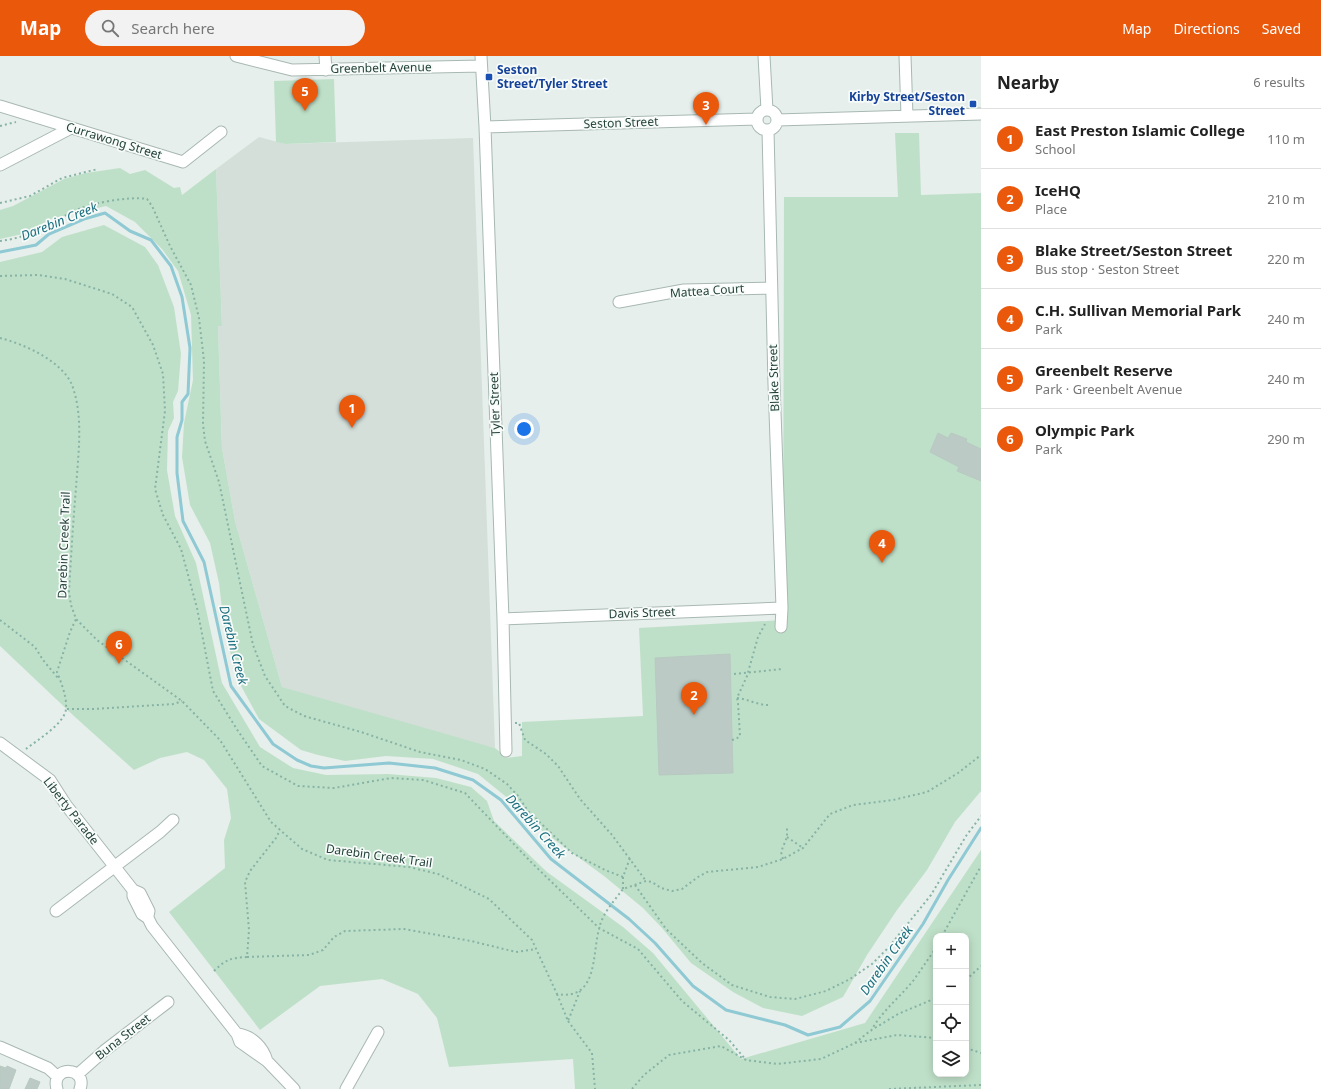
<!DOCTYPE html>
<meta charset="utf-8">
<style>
:root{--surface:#fff;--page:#f2f2f2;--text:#222;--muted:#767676;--line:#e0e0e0;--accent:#ea580c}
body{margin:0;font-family:"Noto Sans",sans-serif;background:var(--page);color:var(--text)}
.controls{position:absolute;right:12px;bottom:12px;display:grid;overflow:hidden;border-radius:8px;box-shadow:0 2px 10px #0003}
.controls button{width:36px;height:36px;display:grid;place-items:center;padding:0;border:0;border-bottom:1px solid var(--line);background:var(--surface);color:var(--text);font:20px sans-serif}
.you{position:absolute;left:524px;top:373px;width:14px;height:14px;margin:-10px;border:3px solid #fff;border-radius:50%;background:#1a73e8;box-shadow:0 0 0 6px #1a73e833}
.badge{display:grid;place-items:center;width:26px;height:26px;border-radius:50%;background:var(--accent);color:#fff;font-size:13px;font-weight:700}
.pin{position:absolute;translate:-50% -33px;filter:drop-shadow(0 1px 2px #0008)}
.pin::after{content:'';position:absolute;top:21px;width:14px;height:12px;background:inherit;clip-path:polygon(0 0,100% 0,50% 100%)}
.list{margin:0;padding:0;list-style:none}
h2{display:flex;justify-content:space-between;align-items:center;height:52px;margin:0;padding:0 16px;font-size:17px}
h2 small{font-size:13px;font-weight:400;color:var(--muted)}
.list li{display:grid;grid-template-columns:26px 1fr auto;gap:12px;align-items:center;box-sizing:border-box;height:60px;padding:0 16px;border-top:1px solid var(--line)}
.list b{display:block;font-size:15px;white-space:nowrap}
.list p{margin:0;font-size:13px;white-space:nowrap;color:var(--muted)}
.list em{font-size:13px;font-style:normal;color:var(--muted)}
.icon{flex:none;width:22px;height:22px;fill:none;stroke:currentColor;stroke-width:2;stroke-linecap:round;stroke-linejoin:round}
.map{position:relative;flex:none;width:981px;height:1033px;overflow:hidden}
header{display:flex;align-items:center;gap:24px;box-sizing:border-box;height:56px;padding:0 20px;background:var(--accent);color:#fff}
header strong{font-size:19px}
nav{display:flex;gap:22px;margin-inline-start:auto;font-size:14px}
.search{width:280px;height:36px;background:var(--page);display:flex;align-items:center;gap:10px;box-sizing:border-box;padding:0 14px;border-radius:22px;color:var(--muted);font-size:15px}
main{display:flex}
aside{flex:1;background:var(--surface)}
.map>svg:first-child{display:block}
</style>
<header>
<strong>Map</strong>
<div class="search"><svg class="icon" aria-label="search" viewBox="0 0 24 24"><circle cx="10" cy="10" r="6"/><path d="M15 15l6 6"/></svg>Search here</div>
<nav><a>Map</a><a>Directions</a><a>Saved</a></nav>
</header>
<main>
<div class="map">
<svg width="981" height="1033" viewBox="0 0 981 1033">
<rect width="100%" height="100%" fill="#e6efeb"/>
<path fill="#d4dfda" d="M259,81L285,88L473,82L495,692L374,663L282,631L235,465L222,392L218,270H222L216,113Z"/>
<path fill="#bfe0c8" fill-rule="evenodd" d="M334,23L336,86L285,88L276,86L274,25Z
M895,77H919L921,139L981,137V735L955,766L927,814L897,854L867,899L843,941L802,960L763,952L733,936L691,907L662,872L643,852L604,820L533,768L515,748L478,718L433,703L386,700L345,705L318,699L301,694L259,663L240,628L225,579L219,527L210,487L190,449L182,401L184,367L193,324L191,259L178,215L162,193L135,166L106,150L50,163L27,177L0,183V154L13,150L64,123L86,117L120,112L130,118L145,114L174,132L180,131L182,139L216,113L222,270H218L222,392L235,465L282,631L495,692L507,702L522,700V666L643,660L639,572L783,564L784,141H898Z
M104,169L145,191L158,209L174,251L181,298L178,335L173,346L174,362L168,375L167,414L175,460L196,507L222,627L260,691L293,712L312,716L326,719L388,718L436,722L471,731L487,745L494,765L547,816L623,871L653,897L741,1003L865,967L981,794V1033H575L573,1003L449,1011L437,962L418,938L382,923L320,930L260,974L169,856L225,812L224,784L231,762L227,733L204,704L187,696L160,702L134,714L75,661L0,590V206L42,196L62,181ZM936,880H966V1018H936Z"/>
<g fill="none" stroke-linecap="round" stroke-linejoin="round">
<path stroke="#8ec9d4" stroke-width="3" d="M0,196L36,189L49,178L84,163L105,157L130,175L151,184L171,210L182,241L190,292L188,338L182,346V364L177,381V417L183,465L204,506L231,630L273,688L297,704L311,710L324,712L389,707L435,712L473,724L501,744L551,803L629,863L655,887L693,930L726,954L785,969L808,979L840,971L870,945L923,868L948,824L981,772"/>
</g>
<path fill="#bbcac4" stroke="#b8c9c2" d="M938,377L948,382L951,377L967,383L966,386L981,393V425L957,415L959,411L930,396Z
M730,598L733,717L659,719L655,602Z
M0,1010L6,1012L7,1010L16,1014L9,1033H0Z
M30,1022L40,1026L37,1033H25Z"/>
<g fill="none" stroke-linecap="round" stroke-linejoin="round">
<defs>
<path id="minor" d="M236,0L292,14L481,10
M325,0L326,14
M481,0L485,71L503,563L506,695
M764,0L767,54
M905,0L907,60
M0,50L183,106L221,76
M757 64a10 10 0 1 1 20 0a10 10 0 1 1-20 0Z
M777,64L981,58
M485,71L757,63
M768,74L774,328L782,552L781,571
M0,109L71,72
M619,246L684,234L771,232
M503,563L782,552
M0,687L50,724L66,749L133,834L140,837L149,855L148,860
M133,834V840L142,858L148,862L152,870L237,978L240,986L267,1005L294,1033
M56,855L160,776L173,764
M238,978C252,980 263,991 267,1005
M0,991L48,1012L58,1021
M78,1018L104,995L168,946
M57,1033C50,1009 88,1010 80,1033
M346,1033L378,976"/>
</defs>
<use href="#minor" stroke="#a8b8b2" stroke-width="13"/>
<path stroke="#86b3a5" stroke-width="2" stroke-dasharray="2 3" stroke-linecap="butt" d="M0,70L16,66
M0,147L30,140L62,122L98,113
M0,185C16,183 33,178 47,170C56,166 65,159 74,155C91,147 129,140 147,143L152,150L170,190L191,229L199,262L204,305L203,368L205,385L219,426L253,589L265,620L285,650L304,660L361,676L420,696L461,704L485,713L507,728L518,740L528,755L572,797L605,814L623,821
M0,220L38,219L65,223L112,238L132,251L153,289L163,318L165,355L155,433L163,459L181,493L197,552L213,635L238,675L262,710L298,730L334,732L391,722L423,724L465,737L531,806L599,872L638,893L682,945L729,984L746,1004
M0,282C24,288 62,305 72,329C84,361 78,399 76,432C73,467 71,501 69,536L71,549L76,563L97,584L182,645L220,684L271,766L302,793L328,804L409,811L438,818L489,843L532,884L557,938C598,945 592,899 599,873C602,858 614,845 623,833L646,825L652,826L661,832L672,835L682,833L698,821L707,816L758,811L783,803L803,792L830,758L853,749L893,744L927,736L958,717L981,699
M0,564L35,591L43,604L58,622
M734,618L782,613
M737,642C748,643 757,649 768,649
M67,653H93L174,648L182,645
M515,667H519L525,684L546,698L558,710L580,743L612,779L646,825
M732,684L736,683L740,680L738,647L737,642L747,620L758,581L765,568
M26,693C37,684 66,667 66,652C67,641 61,626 57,616L70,576L76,563
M787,781L803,792
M783,803L781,796L787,781V772
M635,829L666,873L702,907L732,929L770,941L795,943L826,935L850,923L872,908L888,892L931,839L966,780L981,760
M623,833V821L630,802
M942,880L981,810
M247,901L309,899L323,894L334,881L345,875L404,873L471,885L516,896L536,893
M214,915C226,903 231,902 247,901L249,874L245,826L250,815L276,782L280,774
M966,924L981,910
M557,938L568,965L580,935
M568,965L592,997L595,1033
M871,975C881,956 899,942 913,925C921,914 928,903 936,892
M855,987L870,975L898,958L936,942
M966,992L981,997
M632,1033L644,1019L669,999L721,990L746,1004L777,1008L821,1003L855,987L897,979L936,982
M889,1033L981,1029"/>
<use href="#minor" stroke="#fff" stroke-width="11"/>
</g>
<g fill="#1a4fb4" stroke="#f7fbf9" stroke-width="1.5">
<rect x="485" y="17" width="8" height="8" rx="2"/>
<rect x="969" y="44" width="8" height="8" rx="2"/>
</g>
<g text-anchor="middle" stroke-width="3.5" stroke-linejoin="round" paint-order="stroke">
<g font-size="12" fill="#24423a" stroke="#f7fbf9">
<text transform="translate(381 12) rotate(-1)" y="4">Greenbelt Avenue</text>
<text transform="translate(621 67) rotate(-2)" y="4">Seston Street</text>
<text transform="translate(114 85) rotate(17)" y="4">Currawong Street</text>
<text transform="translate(707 235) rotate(-4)" y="4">Mattea Court</text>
<text transform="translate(774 322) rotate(-92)" y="4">Blake Street</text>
<text transform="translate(495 348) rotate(-92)" y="4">Tyler Street</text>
<text transform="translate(64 489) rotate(-88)" y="4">Darebin Creek Trail</text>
<text transform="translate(642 557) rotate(-2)" y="4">Davis Street</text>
<text transform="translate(71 755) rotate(52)" y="4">Liberty Parade</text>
<text transform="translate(379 800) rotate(8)" y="4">Darebin Creek Trail</text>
<text transform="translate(123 981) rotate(-38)" y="4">Buna Street</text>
</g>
<g font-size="12" font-weight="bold" fill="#164399" stroke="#f7fbf9" text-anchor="start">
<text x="497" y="18">Seston<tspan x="497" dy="14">Street/Tyler Street</tspan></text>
<text x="965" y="45" text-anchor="end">Kirby Street/Seston<tspan x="965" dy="14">Street</tspan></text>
</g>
<g font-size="13" font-style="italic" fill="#1c6f80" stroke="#f7fbf9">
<text transform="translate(59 165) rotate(-22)" y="5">Darebin Creek</text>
<text transform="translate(234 589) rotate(76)" y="5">Darebin Creek</text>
<text transform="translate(536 770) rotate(48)" y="5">Darebin Creek</text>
<text transform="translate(886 904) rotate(-55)" y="5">Darebin Creek</text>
</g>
</g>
</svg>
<div class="controls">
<button>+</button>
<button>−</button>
<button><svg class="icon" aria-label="locate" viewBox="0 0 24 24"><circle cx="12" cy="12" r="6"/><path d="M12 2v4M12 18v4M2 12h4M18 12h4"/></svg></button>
<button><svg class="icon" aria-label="layers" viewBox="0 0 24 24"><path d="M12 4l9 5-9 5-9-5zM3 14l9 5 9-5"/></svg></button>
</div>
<div class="you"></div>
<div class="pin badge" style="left:352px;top:372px">1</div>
<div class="pin badge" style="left:694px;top:659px">2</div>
<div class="pin badge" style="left:706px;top:69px">3</div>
<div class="pin badge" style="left:882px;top:507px">4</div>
<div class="pin badge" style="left:305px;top:55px">5</div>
<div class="pin badge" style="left:119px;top:608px">6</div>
</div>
<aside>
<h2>Nearby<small>6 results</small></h2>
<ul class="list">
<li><span class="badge">1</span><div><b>East Preston Islamic College</b><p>School</p></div><em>110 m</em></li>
<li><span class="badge">2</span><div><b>IceHQ</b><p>Place</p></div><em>210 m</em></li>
<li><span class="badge">3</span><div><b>Blake Street/Seston Street</b><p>Bus stop · Seston Street</p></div><em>220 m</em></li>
<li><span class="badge">4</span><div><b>C.H. Sullivan Memorial Park</b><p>Park</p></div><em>240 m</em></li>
<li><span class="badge">5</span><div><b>Greenbelt Reserve</b><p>Park · Greenbelt Avenue</p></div><em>240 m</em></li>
<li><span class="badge">6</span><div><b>Olympic Park</b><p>Park</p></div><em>290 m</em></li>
</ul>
</aside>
</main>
